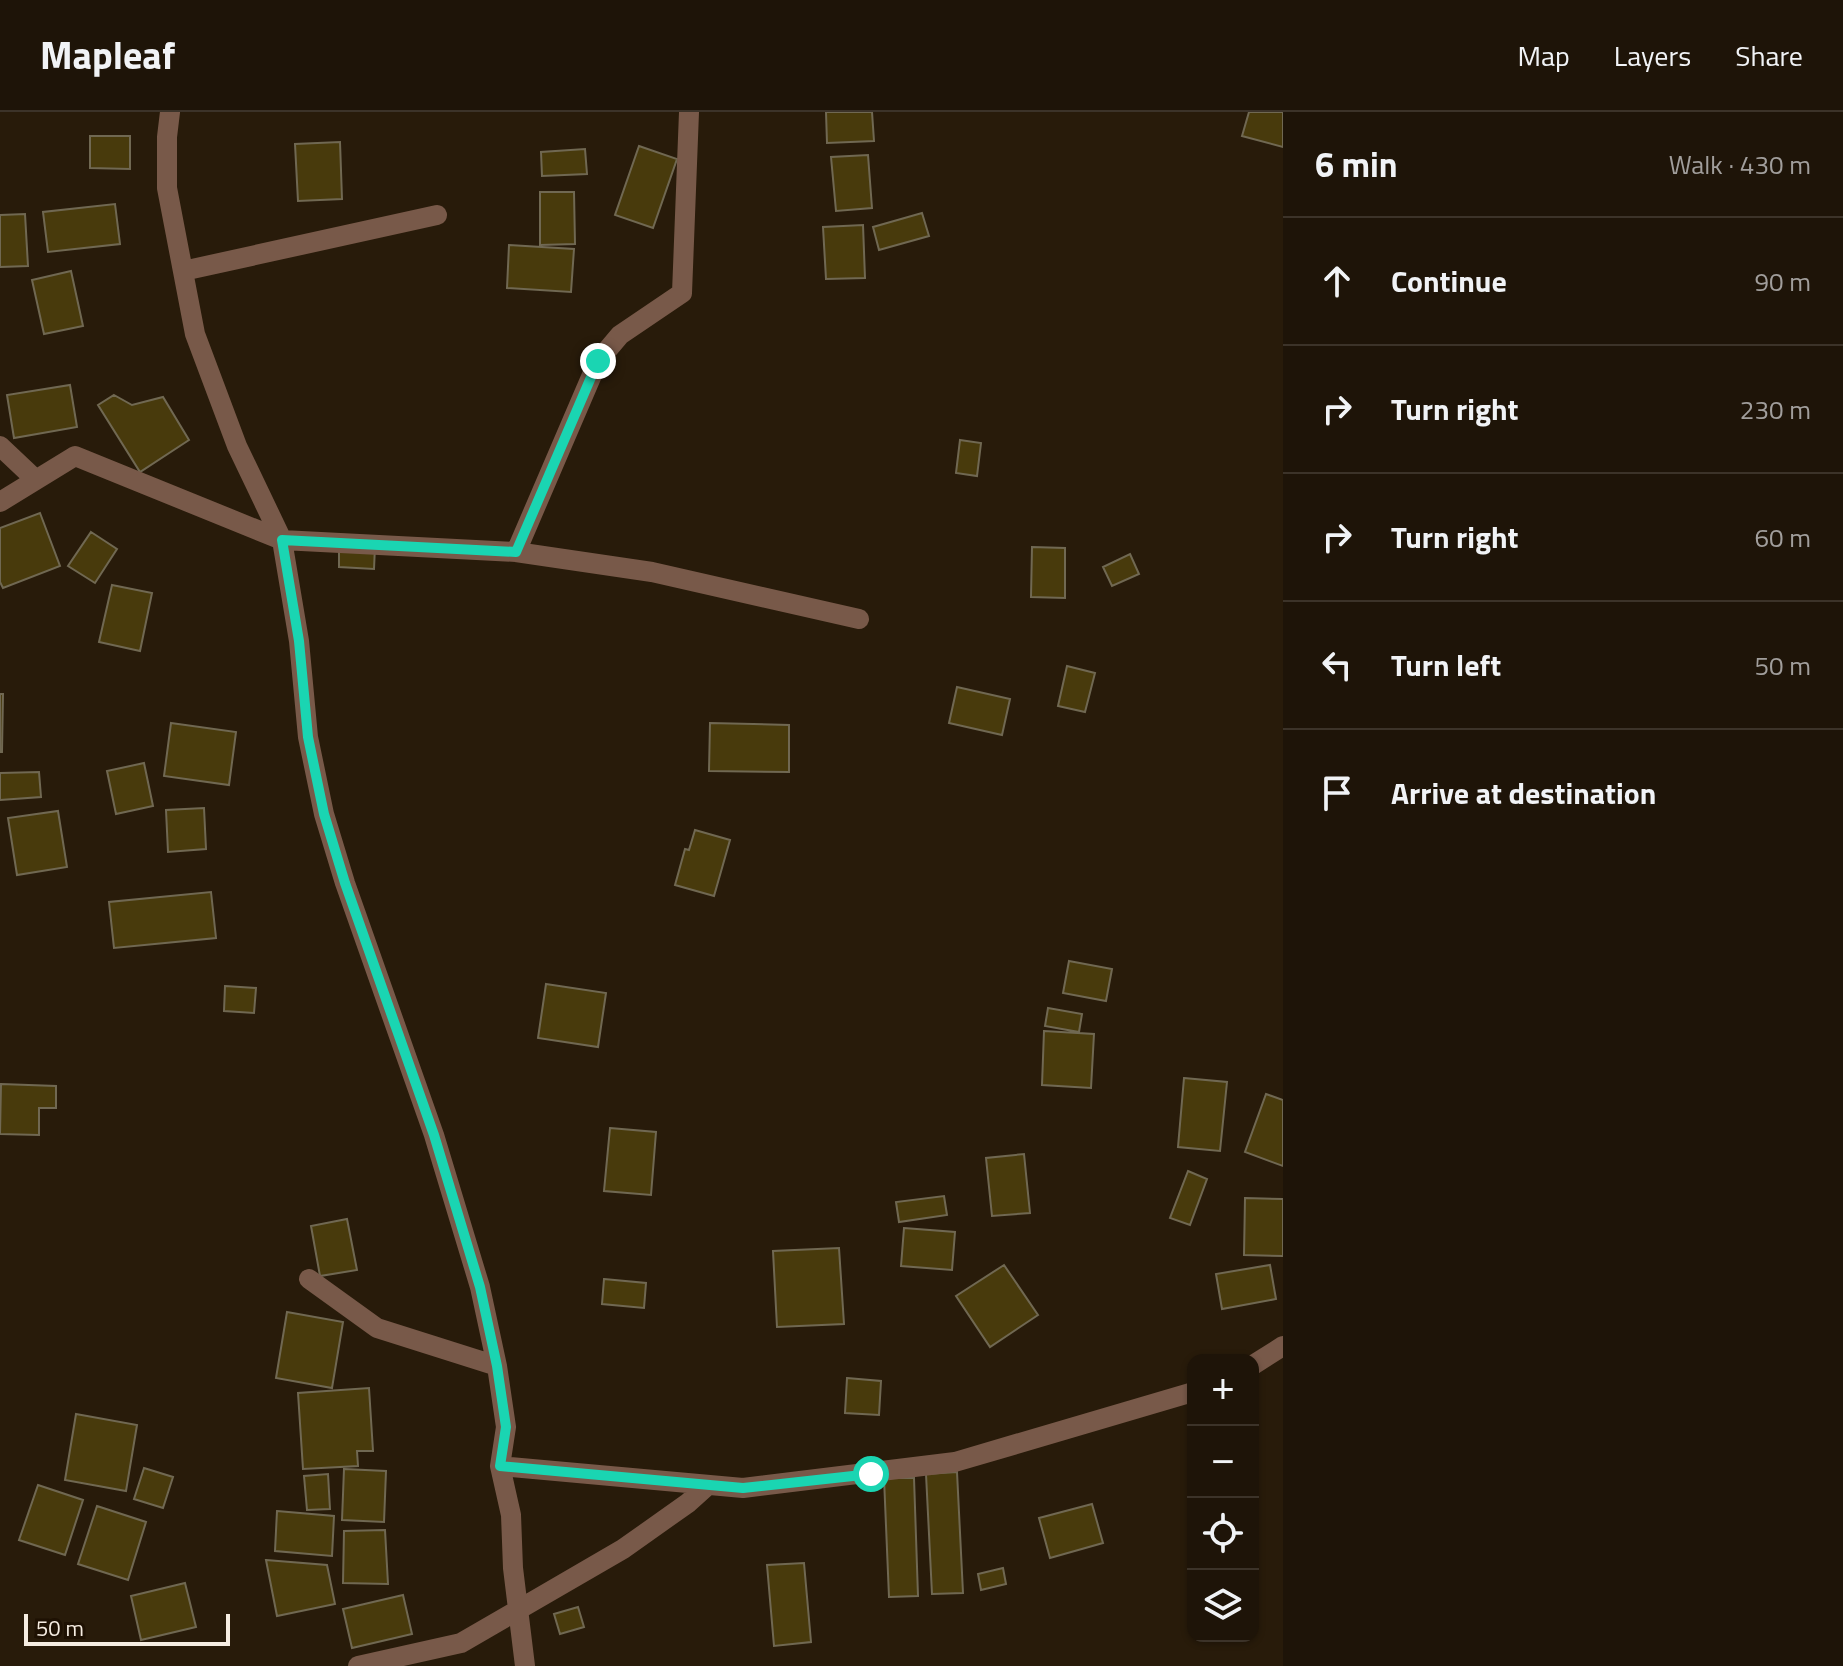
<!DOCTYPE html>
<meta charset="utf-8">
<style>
:root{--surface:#1e1408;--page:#2b2116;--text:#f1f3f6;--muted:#a19e9c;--line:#3c3329}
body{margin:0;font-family:"Titillium Web",sans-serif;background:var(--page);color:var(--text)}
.controls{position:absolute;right:24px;bottom:24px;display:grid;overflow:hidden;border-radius:16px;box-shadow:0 2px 6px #0004}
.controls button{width:72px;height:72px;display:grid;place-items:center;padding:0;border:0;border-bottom:2px solid var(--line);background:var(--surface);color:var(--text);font:40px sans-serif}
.scale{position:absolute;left:24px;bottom:20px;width:206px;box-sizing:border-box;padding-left:8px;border:4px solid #f6ede2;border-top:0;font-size:22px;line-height:28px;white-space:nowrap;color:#f6ede2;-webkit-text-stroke:6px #1e1103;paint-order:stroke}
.stop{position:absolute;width:24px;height:24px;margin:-18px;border:6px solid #1ad5b2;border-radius:50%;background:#fff}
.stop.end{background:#1ad5b2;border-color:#fff;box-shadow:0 2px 8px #0008}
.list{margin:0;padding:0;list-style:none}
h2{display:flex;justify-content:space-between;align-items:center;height:104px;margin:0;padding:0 32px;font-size:34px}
h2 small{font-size:26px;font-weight:400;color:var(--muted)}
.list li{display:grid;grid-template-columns:52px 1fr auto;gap:24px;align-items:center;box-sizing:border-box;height:128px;padding:0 32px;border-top:2px solid var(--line)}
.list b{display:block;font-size:30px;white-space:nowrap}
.list em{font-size:26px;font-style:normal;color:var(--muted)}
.icon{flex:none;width:44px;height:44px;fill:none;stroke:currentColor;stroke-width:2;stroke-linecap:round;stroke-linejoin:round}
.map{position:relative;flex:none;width:1283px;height:1554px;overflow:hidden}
header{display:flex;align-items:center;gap:48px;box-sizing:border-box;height:112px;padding:0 40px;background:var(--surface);border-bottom:2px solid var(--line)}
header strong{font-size:38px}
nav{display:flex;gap:44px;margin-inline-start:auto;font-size:28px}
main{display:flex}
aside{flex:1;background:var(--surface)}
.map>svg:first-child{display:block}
</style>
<header>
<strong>Mapleaf</strong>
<nav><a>Map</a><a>Layers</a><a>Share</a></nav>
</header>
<main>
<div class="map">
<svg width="1283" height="1554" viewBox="0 0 1283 1554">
<rect width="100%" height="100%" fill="#281b0a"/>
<path fill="#483a0c" stroke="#706852" stroke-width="2" d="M826,0H872L874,29L827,31Z
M1249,0H1283V35L1242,24Z
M90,24H130V57L90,56Z
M340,30L342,87L298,89L295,32Z
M639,34L677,47L653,116L615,103Z
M585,37L587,62L542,64L541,40Z
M868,43L872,96L836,99L831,45Z
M540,80H574L575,132L540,133Z
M115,92L120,132L48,140L43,100Z
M922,101L929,124L879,138L873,115Z
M25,102L28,154L0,155V103Z
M863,113L865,166L826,167L823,115Z
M509,133L574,137L571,180L507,176Z
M71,159L83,214L44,222L32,168Z
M70,273L77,315L14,326L7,283Z
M114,283L132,293L163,285L189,328L140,360L98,293Z
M960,328L981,331L977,364L956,361Z
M40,401L60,454L3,476L0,470V416Z
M91,420L117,437L95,471L68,454Z
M339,433L375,434L374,457L339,455Z
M1032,435L1065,436V486L1031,485Z
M1130,442L1139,462L1112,474L1103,455Z
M112,473L152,481L140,539L99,530Z
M1067,554L1095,561L1085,600L1058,594Z
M957,575L1010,587L1002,623L949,611Z
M0,582H3L2,640H0Z
M171,611L236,620L229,673L164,664Z
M710,611L789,613V660L709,659Z
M144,651L153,694L116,702L107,659Z
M39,660L41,685L0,688V661Z
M204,696L206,737L168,740L166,698Z
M58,699L67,755L17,763L8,706Z
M695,718L730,728L714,784L675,773L685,737L689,738Z
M211,780L216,826L114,836L109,790Z
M1069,849L1112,857L1106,889L1063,881Z
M546,872L606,881L598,935L538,926Z
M225,874L256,876L254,901L224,899Z
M1048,896L1082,902L1079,920L1045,914Z
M1044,919L1094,922L1091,976L1042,973Z
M1184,966L1227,970L1220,1039L1178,1035Z
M1,972L56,974V996H39V1023L0,1022Z
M1266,982L1283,988V1054L1245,1040Z
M610,1016L656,1020L651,1083L604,1079Z
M1024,1042L1030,1101L992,1104L986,1046Z
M1188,1059L1207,1067L1190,1113L1170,1106Z
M944,1084L947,1103L899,1110L896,1090Z
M1245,1086L1283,1087V1144L1244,1143Z
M347,1107L357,1158L320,1164L311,1114Z
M904,1116L955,1120L952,1158L901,1154Z
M839,1136L844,1212L777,1215L773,1139Z
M1004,1153L1038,1203L990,1235L956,1184Z
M1270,1153L1276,1187L1222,1197L1216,1162Z
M604,1167L646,1171L644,1196L602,1192Z
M287,1200L343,1210L332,1276L276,1266Z
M847,1266L881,1269L879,1303L845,1301Z
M369,1276L373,1339H357L358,1354L303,1357L298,1281Z
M76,1302L137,1313L126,1379L65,1368Z
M144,1356L173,1365L163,1396L134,1387Z
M344,1357L386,1359L384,1410L342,1408Z
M957,1360L963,1481L932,1482L926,1362Z
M328,1362L330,1397L307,1398L304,1364Z
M884,1366H914L918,1484L889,1485Z
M38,1373L83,1388L65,1443L19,1428Z
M1092,1392L1103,1431L1050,1446L1039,1406Z
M97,1394L146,1410L128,1468L78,1452Z
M277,1399L334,1404L332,1444L275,1439Z
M385,1418L388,1472L343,1471L344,1419Z
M266,1448L327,1453L335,1492L277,1504Z
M804,1451L811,1530L774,1534L767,1453Z
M1003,1456L1006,1472L981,1478L978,1462Z
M185,1471L196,1515L141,1528L131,1484Z
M403,1483L412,1522L352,1536L343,1497Z
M578,1495L584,1515L560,1522L554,1502Z"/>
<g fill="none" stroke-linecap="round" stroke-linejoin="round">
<path stroke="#785949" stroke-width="20" d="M170,0L167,25V76L195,222L237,334L282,428L299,529L308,625L324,702L345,771L434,1023L480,1175L497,1254L506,1315L500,1354L511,1403L513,1456L525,1554
M183,159L437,103
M0,334L36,368
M0,390L75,344L282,428L516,440L652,460L859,507
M516,440L598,249L620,223L682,181L689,0
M309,1167L377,1216L497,1254
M1253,1253L1283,1234
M500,1354L743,1376L955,1350L1193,1280
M358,1554L461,1531L623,1437L688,1391L708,1373"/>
</g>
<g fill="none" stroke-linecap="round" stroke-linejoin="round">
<path stroke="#1ad5b2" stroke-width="10" d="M598,249L516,440L282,428L299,529L308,625L324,702L345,771L434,1023L480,1175L497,1254L506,1315L500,1354L743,1376L871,1362"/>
</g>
</svg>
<div class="controls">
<button>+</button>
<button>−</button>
<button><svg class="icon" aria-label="locate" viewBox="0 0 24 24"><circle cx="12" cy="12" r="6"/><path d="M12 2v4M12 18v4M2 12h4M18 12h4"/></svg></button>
<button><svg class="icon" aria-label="layers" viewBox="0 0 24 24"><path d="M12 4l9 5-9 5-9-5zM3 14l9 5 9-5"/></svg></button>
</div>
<div class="scale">50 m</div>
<div class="stop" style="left:871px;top:1362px"></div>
<div class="stop end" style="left:598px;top:249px"></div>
</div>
<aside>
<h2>6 min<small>Walk · 430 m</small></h2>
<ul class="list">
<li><svg class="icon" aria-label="ahead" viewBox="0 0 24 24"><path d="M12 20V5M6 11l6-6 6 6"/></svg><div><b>Continue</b></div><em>90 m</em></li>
<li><svg class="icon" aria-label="right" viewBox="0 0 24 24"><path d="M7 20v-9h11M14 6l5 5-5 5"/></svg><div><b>Turn right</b></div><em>230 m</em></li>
<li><svg class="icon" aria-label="right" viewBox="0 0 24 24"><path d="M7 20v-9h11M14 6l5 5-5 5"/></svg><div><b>Turn right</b></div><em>60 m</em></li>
<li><svg class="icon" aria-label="left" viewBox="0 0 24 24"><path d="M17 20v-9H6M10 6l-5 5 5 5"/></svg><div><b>Turn left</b></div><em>50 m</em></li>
<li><svg class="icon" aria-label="arrive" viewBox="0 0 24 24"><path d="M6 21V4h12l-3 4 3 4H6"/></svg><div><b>Arrive at destination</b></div></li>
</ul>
</aside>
</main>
